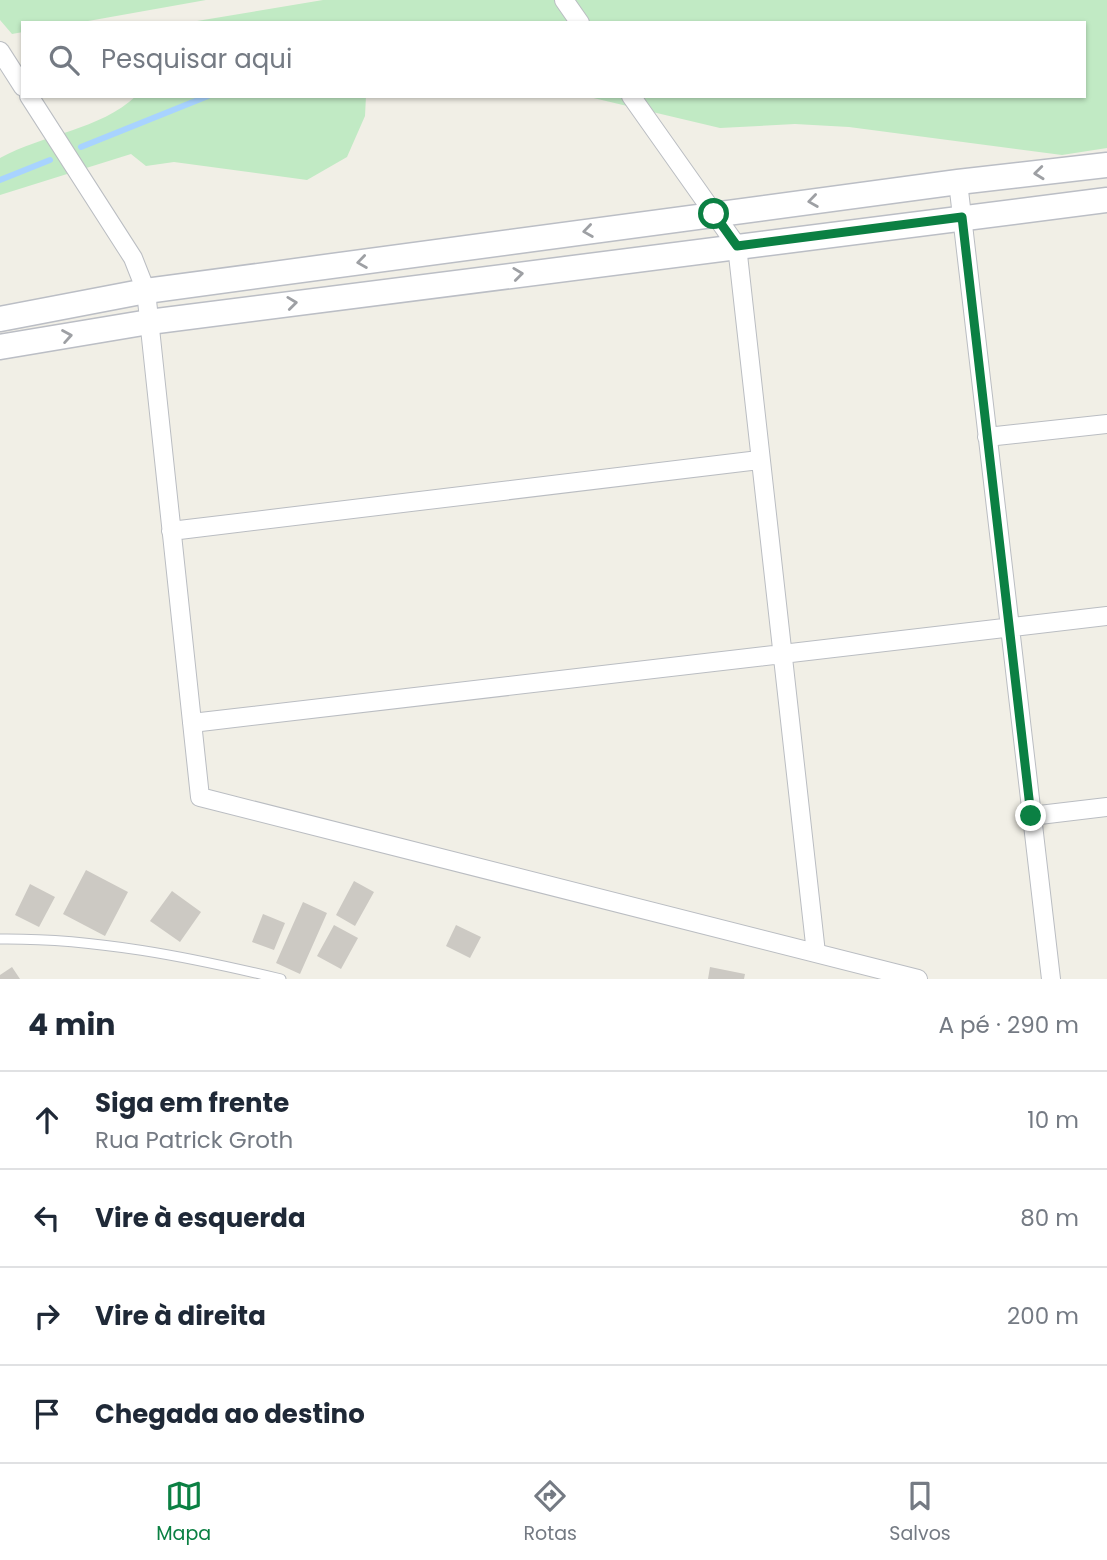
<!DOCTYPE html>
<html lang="pt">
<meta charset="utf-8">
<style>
:root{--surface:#fff;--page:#f2f2f3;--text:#1f2937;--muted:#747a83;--line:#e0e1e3;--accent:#0b8043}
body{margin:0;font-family:Poppins,sans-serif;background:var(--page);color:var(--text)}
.stop{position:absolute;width:21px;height:21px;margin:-16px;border:5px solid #0b8043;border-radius:50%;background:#fff}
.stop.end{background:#0b8043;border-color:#fff;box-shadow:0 2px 7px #0008}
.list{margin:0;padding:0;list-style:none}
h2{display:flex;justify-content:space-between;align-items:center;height:91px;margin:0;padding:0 28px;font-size:30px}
h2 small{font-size:23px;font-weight:400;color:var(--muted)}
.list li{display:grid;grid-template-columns:46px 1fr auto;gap:21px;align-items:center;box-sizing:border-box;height:98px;padding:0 28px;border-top:2px solid var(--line)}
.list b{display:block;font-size:26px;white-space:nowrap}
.list p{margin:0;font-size:23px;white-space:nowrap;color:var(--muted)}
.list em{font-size:23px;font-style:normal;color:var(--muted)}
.icon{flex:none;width:38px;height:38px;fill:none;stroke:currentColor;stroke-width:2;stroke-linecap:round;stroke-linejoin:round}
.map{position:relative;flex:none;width:1107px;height:979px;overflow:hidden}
.search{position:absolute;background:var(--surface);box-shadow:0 2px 5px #0004;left:21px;right:21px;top:21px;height:77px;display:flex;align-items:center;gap:18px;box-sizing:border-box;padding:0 24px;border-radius:0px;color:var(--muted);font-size:26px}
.sheet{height:483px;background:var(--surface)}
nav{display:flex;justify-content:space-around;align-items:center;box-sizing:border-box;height:98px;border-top:2px solid var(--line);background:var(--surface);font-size:19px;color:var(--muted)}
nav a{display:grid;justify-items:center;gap:4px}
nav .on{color:var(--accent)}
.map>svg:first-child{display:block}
</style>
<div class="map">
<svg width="1107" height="979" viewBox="0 0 1107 979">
<rect width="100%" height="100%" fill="#f1efe6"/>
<path fill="#c1eac4" d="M0,0H206L77,23H23V32L12,34L0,20Z
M323,0H1107V148L1062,155L849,127L795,124L720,128L585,96H1084V23H185Z
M136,96H366L365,116L347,157L307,180L174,162L146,166L131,154L0,195V158C44,134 100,130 136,96Z"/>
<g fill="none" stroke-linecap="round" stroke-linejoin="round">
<path stroke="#a8d3ff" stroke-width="6" d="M81,147L208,96
M0,180L50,160"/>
</g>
<path fill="#ccc9c3" d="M86,870L128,892L105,936L63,914Z
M354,881L374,892L355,926L336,915Z
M30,884L55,897L39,927L15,915Z
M172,891L201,912L180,942L150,921Z
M303,902L327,913L300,974L276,963Z
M263,914L285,923L274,950L252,942Z
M334,925L358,938L341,969L317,956Z
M456,925L481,937L470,958L446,946Z
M12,967L20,979H0V975Z
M710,967L745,974L744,979H708Z"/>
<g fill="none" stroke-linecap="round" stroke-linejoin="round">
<defs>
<path id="lane" d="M0,939C95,938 189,957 281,979"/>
<path id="street" d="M564,0L580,23
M0,51L23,87
M29,96L133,258L146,291L200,797L918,979
M631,96L737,246L816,953
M958,182L1051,979
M987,437L1107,424
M171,531L759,460
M192,723L1107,616
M1031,816L1107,807"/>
<path id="secondary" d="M0,319L146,291L958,182L1107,165
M0,347L149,322L1107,200"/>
</defs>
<use href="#lane" stroke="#babdc2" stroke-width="11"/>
<use href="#street" stroke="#babdc2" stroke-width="20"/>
<use href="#secondary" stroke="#bbbec5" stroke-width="27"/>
<use href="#lane" stroke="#fff" stroke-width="9"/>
<use href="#street" stroke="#fff" stroke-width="18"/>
<use href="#secondary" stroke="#fff" stroke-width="24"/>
</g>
<defs><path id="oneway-chevron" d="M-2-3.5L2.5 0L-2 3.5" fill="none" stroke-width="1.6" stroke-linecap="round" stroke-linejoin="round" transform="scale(1.75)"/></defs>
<g stroke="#9ea0a4">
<use href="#oneway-chevron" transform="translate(1039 173) rotate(174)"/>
<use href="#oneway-chevron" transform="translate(813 201) rotate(172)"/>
<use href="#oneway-chevron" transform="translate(588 231) rotate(172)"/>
<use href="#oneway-chevron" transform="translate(362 262) rotate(172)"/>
<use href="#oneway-chevron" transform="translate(518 274) rotate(-7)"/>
<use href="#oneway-chevron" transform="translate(292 303) rotate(-7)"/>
<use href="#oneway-chevron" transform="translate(67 336) rotate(-10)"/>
</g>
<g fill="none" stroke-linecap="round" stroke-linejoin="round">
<path stroke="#0b8043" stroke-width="9" d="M714,214L737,246L962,217L1031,816"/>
</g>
</svg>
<div class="stop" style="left:714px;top:214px"></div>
<div class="stop end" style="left:1031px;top:816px"></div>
<div class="search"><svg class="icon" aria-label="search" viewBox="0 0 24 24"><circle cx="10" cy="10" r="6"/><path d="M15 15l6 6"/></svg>Pesquisar aqui</div>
</div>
<section class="sheet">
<h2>4 min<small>A pé · 290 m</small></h2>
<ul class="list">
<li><svg class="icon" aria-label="ahead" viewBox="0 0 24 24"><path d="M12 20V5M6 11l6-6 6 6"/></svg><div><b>Siga em frente</b><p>Rua Patrick Groth</p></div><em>10 m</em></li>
<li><svg class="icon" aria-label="left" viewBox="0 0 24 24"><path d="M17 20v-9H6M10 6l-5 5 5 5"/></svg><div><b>Vire à esquerda</b></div><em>80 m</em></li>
<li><svg class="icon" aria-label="right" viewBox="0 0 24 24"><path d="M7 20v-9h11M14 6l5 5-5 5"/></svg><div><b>Vire à direita</b></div><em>200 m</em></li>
<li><svg class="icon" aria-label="arrive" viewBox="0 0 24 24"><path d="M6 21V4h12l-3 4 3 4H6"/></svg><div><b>Chegada ao destino</b></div></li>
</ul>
</section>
<nav>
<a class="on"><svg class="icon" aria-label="map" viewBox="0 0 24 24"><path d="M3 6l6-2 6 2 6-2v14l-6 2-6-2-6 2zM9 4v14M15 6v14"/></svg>Mapa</a>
<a><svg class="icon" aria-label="directions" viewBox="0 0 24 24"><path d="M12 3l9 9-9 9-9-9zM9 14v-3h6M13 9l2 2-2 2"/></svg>Rotas</a>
<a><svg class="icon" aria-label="saved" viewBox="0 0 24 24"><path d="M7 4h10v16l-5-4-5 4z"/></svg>Salvos</a>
</nav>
